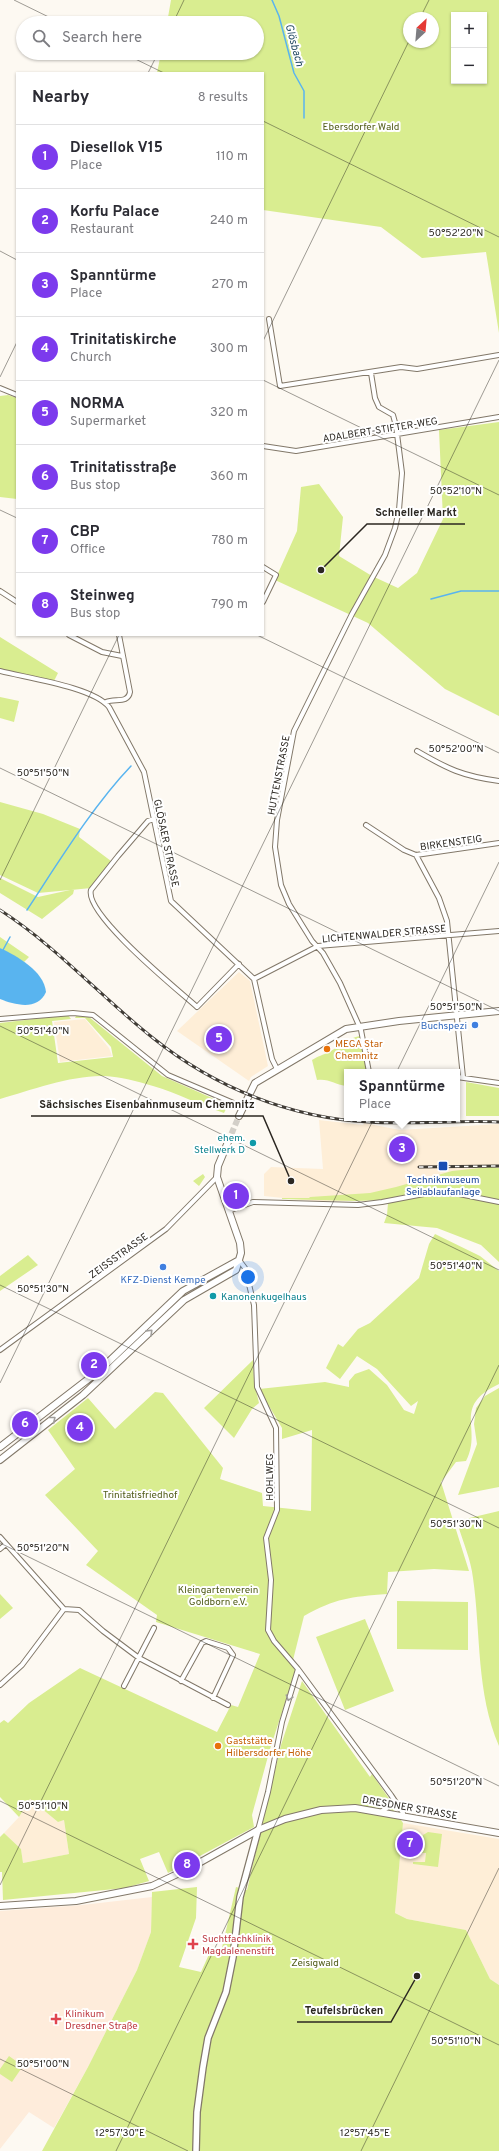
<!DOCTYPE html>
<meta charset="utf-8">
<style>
:root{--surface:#fff;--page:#f7f7f7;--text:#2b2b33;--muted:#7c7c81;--line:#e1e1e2;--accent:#7c3aed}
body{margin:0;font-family:Overpass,sans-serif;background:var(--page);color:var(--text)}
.controls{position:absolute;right:12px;top:12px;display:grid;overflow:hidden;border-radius:0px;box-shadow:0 1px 3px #0004}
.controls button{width:36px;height:36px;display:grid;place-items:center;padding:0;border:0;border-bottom:1px solid var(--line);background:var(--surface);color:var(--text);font:20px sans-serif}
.compass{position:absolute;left:403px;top:12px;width:36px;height:36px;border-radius:50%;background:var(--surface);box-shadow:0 1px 3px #0004;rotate:26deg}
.you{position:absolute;left:248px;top:1277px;width:14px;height:14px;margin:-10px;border:3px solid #fff;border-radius:50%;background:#1a73e8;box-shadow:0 0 0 6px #1a73e833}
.badge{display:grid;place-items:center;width:26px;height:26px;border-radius:50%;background:var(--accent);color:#fff;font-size:13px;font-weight:700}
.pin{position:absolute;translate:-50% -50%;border:2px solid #fff;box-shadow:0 1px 4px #0006}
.popup{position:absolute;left:344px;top:1069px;width:116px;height:52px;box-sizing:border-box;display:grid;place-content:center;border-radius:0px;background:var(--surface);filter:drop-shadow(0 1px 3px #0005);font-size:13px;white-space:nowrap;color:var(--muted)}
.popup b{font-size:15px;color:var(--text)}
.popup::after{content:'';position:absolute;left:50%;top:100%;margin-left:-8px;border:8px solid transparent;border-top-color:var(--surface)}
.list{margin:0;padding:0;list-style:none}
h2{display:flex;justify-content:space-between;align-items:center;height:52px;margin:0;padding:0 16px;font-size:17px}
h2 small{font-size:13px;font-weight:400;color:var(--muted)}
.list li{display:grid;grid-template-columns:26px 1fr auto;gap:12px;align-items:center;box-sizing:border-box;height:64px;padding:0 16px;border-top:1px solid var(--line)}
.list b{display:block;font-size:15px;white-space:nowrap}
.list p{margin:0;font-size:13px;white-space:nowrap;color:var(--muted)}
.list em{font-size:13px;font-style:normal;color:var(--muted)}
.icon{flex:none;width:22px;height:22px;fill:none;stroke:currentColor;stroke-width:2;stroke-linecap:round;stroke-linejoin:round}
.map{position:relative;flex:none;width:499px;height:2151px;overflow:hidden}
.search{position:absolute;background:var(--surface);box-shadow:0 1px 3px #0004;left:16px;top:16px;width:248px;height:44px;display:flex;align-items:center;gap:10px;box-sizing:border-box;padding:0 14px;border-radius:22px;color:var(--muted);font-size:15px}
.panel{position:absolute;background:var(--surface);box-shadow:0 1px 3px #0004;left:16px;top:72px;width:248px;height:564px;border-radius:0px}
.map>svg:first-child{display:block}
</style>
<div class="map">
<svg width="499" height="2151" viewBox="0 0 499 2151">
<rect width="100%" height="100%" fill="#fdf9f2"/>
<path fill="#feeed7" d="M239,972L250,981L268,1066L251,1077L249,1081L177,1031Z
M85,1019L109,1048L112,1056L60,1062L54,1022Z
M319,1120L363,1125L364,1123L400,1130L499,1124V1168L477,1169L471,1193L430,1190L379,1200L356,1201H312L264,1196V1174L271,1167L323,1169Z
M30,1799L58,1822L64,1820L69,1854L23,1863L21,1849L4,1833L19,1817Z
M403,1823L499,1839V1985L490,1979L466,1930L407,1919L395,1913L400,1854L414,1853L416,1838L402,1834Z"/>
<path fill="#feecdb" d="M152,1897L151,1932L137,1970L88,2067L54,2128L29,2112L0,2149V1911L82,1905Z"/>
<path fill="#d9ed90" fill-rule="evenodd" d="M171,0H499V333L486,252L422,258L381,227L263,210V73H157L161,53H257V23H167ZM454,15H484V81H454ZM409,18H433V42H409Z
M8,395L17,398V499L0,497V396Z
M499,422V716L445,689L368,623L275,580L297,531L301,487L319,484L343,517L339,556L372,576L398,588L417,573L443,519L439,430Z
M0,637L58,673L54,681L0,669Z
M0,697L19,701L14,722L0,718Z
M0,802L43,814L80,829L79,837L111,861L91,888L71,890H74L73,894L42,919L0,893V878L38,897L70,890L38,893L0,875Z
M0,937L29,957L24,962L0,948Z
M68,1015L71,1019L52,1021L58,1063L113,1057L111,1047L85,1018H75L76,1016L89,1017L162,1076L228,1105L224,1113C200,1105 177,1093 153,1086C137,1081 121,1077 104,1076C72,1075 31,1090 0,1099V1023Z
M360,1036L367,1072H347V1086C336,1085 328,1078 317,1080L312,1060C318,1056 323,1055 329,1052C340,1046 348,1038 360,1036Z
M466,1082L499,1088V1116H466Z
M490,1167L499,1168V1262L481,1245L437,1228L384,1223L387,1215L388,1203L426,1195L473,1198L474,1192L430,1190L379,1200L356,1201L282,1199V1198H309L310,1197L370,1193L396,1187L452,1171Z
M203,1174L205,1177L199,1186L193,1181Z
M435,1234L480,1256L499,1271V1384C451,1407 483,1428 466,1461L456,1462L441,1482L469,1571L434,1569L388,1572L387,1594C350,1597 336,1598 304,1616L293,1660L275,1639L269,1638L296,1669L270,1749L252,1815L254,1827L168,1873L159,1852L140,1859L149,1881L125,1888L3,1900L2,1872H0V1837L4,1833L21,1849L23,1863L69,1854L64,1820L58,1822L30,1799L19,1817L0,1797V1723L4,1720L8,1723L29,1703L80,1668L217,1732L231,1705L238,1707L260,1654L156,1622L157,1615L86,1565L98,1551L45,1495L75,1469L48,1430L88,1398L115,1429L155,1392L163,1393L223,1468L220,1479L262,1493L263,1506L311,1511L312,1430L282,1439V1428L259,1389L325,1382L349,1387V1381L355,1374L369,1369L387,1385L404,1410L414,1414L418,1401L411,1406L377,1369L357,1356L340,1379L326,1368L338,1344L343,1347L358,1329L370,1323L419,1278L429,1244Z
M28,1255L38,1265L0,1291V1276Z
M253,1360L254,1382L259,1403L252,1409L234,1438L204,1408Z
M499,1388V1487L458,1495L477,1444L474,1424L476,1408L485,1396Z
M499,1511V1746C476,1693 481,1634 473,1578C471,1560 463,1542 458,1525V1522L461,1520Z
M0,1594L13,1608L0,1619Z
M397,1601L468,1602V1650L397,1649Z
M365,1619L394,1691L345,1710L316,1637Z
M302,1681L370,1777L372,1774L397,1810H394L403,1823L395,1913L407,1919L466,1930L490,1979L499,1985V2151H42L88,2067L137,1970L151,1932L152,1892L197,1887L196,1918L179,1967L201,1972L210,1952H221L236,1887L247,1890L281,1745Z
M428,1832L442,1834L438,1867L413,1864V1862H425L426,1853H420L423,1835Z
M9,2056L23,2066L12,2082L0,2074V2069Z"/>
<path fill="#59b4ef" d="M0,948C17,956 44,971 46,992C38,1011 15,1005 0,999Z"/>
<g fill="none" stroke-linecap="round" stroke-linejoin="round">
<path stroke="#59b4ef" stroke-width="1.5" d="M272,0L279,16L294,73L304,91V118
M431,599L461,591H499
M27,910C58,863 92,807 131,766
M3,950L10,937"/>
<path stroke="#d3cfc8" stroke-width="6" stroke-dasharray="6 3" stroke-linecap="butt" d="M228,1142L239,1116"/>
<defs>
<path id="street" d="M269,319L280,386L401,367L417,369L499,355
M0,388L17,395
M263,446L296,451L499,417
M263,567L276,575L263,602
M0,591L17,602
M69,635L102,652L122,656
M0,671C27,678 93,687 109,707L144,772L171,901L254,979L272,1059L277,1069
M106,702C115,698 128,704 130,692L119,635
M417,751C448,769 462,776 499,781
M154,819L148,821L118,856L91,890C84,914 178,990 197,1007L239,964
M366,825L404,850L416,855L499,843
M416,855L439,898L447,921L463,1077
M254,979L318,946L499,931
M0,1019L73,1013L93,1015L168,1075L243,1107
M369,1072L361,1030L340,983L323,953L312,941L289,904L281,885L275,847L277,820L294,731L352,614L385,555L395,528L399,510L402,473L396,426L393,415L379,407L375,398L371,373
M457,1077L499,1083
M228,1211L253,1202L358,1205L382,1202L429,1193L459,1194L499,1202
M239,1260L245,1268L254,1305L257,1387L276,1428L277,1510L266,1538L271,1580L268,1630L274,1641L298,1669L391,1795L403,1813V1816
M0,1350L166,1229L217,1177
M0,1537L64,1609L79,1610L103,1631L139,1658L228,1705
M0,1549L6,1544
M181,1681L202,1643L206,1641L228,1648L233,1655L213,1698
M0,1685L22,1665L64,1609
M124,1686L154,1628
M381,1812L395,1802
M258,1830L268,1792L282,1722L298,1669"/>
<path id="secondary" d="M196,2151L197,2112L203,2067L208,2038L226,1992L233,1957L240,1897L258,1830"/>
<path id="primary" d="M239,1116L255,1083L346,1029L399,1021L499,1011
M0,1447L100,1370L183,1291L239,1260
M0,1460L83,1395L184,1300L236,1270L241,1253L240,1243L217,1177L218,1166L228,1142
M0,1906L76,1901L152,1886L190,1868L258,1830L285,1819L321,1810L355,1808L499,1833"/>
</defs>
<use href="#street" stroke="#827869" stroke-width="6"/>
<use href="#secondary" stroke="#827869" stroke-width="8"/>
<use href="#primary" stroke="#827869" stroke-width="8"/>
<use href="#street" stroke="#fff" stroke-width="4"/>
<use href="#secondary" stroke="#fff" stroke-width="5.5"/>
<use href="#primary" stroke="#fff" stroke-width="6"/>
<defs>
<path id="rail" d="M0,910C56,946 101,997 153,1038C214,1087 290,1118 369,1122C412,1125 456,1120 499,1122
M419,1167L499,1166"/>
</defs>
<use href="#rail" stroke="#403c36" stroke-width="3"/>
<use href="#rail" stroke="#fff" stroke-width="1.5" stroke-dasharray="4.5" stroke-linecap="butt"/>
</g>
<defs><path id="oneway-chevron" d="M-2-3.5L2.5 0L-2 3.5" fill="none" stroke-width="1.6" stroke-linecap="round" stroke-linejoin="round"/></defs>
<g stroke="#a09e9b">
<use href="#oneway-chevron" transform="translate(150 1332) rotate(-44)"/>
<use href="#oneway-chevron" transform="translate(53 1419) rotate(-39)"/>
<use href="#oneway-chevron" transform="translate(289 1698) rotate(108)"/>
</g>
<path fill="none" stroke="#2b2721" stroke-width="1" stroke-opacity="0.45" d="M14,0L61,23M420,18L429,0M173,23L184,0M123,53L164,73M148,73L158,53M263,121L499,237M0,251L17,260M263,341L409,41M0,377L17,342M263,380L499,495M0,510L17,518M257,635L499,753M0,768L499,1011M0,880L119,635M0,1026L499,1270M0,1285L499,1528M0,1383L499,360M0,1543L499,1786M0,1801L499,2045M0,1885L499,862M0,2059L188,2151M116,2151L499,1365M361,2151L499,1868"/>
<g fill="#3f7fe0" stroke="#fff" stroke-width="1.5">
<circle cx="475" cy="1025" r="4"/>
<circle cx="163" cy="1267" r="4"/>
</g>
<g fill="#e8710a" stroke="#fff" stroke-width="1.5">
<circle cx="327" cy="1049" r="4"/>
<circle cx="218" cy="1746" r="4"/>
</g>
<g fill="#0f9aa8" stroke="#fff" stroke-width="1.5">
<circle cx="253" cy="1143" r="4"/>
<circle cx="213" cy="1296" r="4"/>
</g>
<rect fill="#1a4fb4" stroke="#fff" stroke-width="1.5" x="438" y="1161" width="10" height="10" rx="2"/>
<g fill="#e0444e" stroke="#fff" stroke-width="1.5">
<path d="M191 1938h4v4h4v4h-4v4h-4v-4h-4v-4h4z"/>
<path d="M54 2013h4v4h4v4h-4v4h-4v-4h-4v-4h4z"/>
</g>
<g text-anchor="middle" stroke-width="4" stroke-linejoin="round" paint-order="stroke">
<g font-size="10" fill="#525d1a" stroke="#fff">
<text x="361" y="130">Ebersdorfer Wald</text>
<text x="140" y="1498">Trinitatisfriedhof</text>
<text x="218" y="1593">Kleingartenverein<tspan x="218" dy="12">Goldborn e.V.</tspan></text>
<text x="315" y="1966">Zeisigwald</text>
</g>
<g font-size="10" fill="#2b2721" stroke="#fff">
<text transform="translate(380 429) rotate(-9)" y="4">ADALBERT-STIFTER-WEG</text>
<text transform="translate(278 775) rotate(-79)" y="4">HUTTENSTRASSE</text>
<text transform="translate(451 842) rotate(-8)" y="4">BIRKENSTEIG</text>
<text transform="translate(167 843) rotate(78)" y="4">GLÖSAER STRASSE</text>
<text transform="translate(384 933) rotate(-5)" y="4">LICHTENWALDER STRASSE</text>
<text transform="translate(118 1255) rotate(-36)" y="4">ZEISSSTRASSE</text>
<text transform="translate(269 1477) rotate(-90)" y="4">HOHLWEG</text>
<text transform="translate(410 1807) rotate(10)" y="4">DRESDNER STRASSE</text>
</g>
<g font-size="10" fill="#366cbe" stroke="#fff" text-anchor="end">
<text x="467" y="1029">Buchspezi</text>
<text x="163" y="1283" text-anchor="middle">KFZ-Dienst Kempe</text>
</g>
<g font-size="10" fill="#c56008" stroke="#fff" text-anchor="start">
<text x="335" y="1047">MEGA Star<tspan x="335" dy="12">Chemnitz</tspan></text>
<text x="226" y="1744">Gaststätte<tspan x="226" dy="12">Hilbersdorfer Höhe</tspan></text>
</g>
<g font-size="10" fill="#0d838f" stroke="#fff" text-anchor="end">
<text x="245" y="1141">ehem.<tspan x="245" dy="12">Stellwerk D</tspan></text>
<text x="221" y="1300" text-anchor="start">Kanonenkugelhaus</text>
</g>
<g font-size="10" fill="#164399" stroke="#fff">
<text x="443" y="1183">Technikmuseum<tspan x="443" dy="12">Seilablaufanlage</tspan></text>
</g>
<g font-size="10" fill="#be3a42" stroke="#fff" text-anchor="start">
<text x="202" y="1942">Suchtfachklinik<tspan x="202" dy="12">Magdalenenstift</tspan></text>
<text x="65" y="2017">Klinikum<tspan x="65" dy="12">Dresdner Straße</tspan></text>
</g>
<g font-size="11" font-style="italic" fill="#224861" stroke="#fff">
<text transform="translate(295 45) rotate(75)" y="4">Glösbach</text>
</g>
</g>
<g font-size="10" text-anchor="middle" fill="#2b2721" stroke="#fff" stroke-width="4" stroke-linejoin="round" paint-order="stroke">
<text x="456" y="236">50°52'20"N</text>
<text x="456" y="494">50°52'10"N</text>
<text x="456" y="752">50°52'00"N</text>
<text x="43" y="776">50°51'50"N</text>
<text x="456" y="1010">50°51'50"N</text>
<text x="43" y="1034">50°51'40"N</text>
<text x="456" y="1269">50°51'40"N</text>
<text x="43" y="1292">50°51'30"N</text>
<text x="456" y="1527">50°51'30"N</text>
<text x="43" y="1551">50°51'20"N</text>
<text x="456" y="1785">50°51'20"N</text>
<text x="43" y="1809">50°51'10"N</text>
<text x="456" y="2044">50°51'10"N</text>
<text x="43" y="2067">50°51'00"N</text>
<text x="120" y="2136">12°57'30"E</text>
<text x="365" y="2136">12°57'45"E</text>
</g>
<path fill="none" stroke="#2b2721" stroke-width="1.5" d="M321 570L367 524H465M291 1181L263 1116H31M417 1976L391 2022H297"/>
<g fill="#2b2721" stroke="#fff" stroke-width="1.5">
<circle cx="321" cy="570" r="4"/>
<circle cx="291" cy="1181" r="4"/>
<circle cx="417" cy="1976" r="4"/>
</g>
<g font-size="11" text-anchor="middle" font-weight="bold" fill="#2b2721" stroke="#fff" stroke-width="4" stroke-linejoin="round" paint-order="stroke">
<text x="416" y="516">Schneller Markt</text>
<text x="147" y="1108">Sächsisches Eisenbahnmuseum Chemnitz</text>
<text x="344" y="2014">Teufelsbrücken</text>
</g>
</svg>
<div class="controls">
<button>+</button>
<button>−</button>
</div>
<svg class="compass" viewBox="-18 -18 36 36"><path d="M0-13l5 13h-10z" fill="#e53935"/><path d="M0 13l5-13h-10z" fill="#7c7c81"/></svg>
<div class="you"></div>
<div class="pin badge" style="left:236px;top:1196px">1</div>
<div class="pin badge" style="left:94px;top:1365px">2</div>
<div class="pin badge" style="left:402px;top:1149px">3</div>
<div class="popup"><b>Spanntürme</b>Place</div>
<div class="pin badge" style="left:80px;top:1428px">4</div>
<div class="pin badge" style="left:219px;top:1039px">5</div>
<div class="pin badge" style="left:25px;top:1424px">6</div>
<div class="pin badge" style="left:410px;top:1844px">7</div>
<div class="pin badge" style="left:187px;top:1865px">8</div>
<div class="search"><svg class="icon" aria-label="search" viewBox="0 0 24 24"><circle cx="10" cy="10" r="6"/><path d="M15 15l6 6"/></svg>Search here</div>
<section class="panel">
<h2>Nearby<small>8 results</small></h2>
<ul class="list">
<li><span class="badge">1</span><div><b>Diesellok V15</b><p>Place</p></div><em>110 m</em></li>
<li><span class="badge">2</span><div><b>Korfu Palace</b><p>Restaurant</p></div><em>240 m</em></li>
<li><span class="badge">3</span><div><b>Spanntürme</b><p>Place</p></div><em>270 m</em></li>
<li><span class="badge">4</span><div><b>Trinitatiskirche</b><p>Church</p></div><em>300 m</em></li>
<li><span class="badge">5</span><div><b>NORMA</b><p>Supermarket</p></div><em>320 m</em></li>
<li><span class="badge">6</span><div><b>Trinitatisstraße</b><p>Bus stop</p></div><em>360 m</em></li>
<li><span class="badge">7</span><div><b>CBP</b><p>Office</p></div><em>780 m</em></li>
<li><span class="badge">8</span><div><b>Steinweg</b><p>Bus stop</p></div><em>790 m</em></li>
</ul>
</section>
</div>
